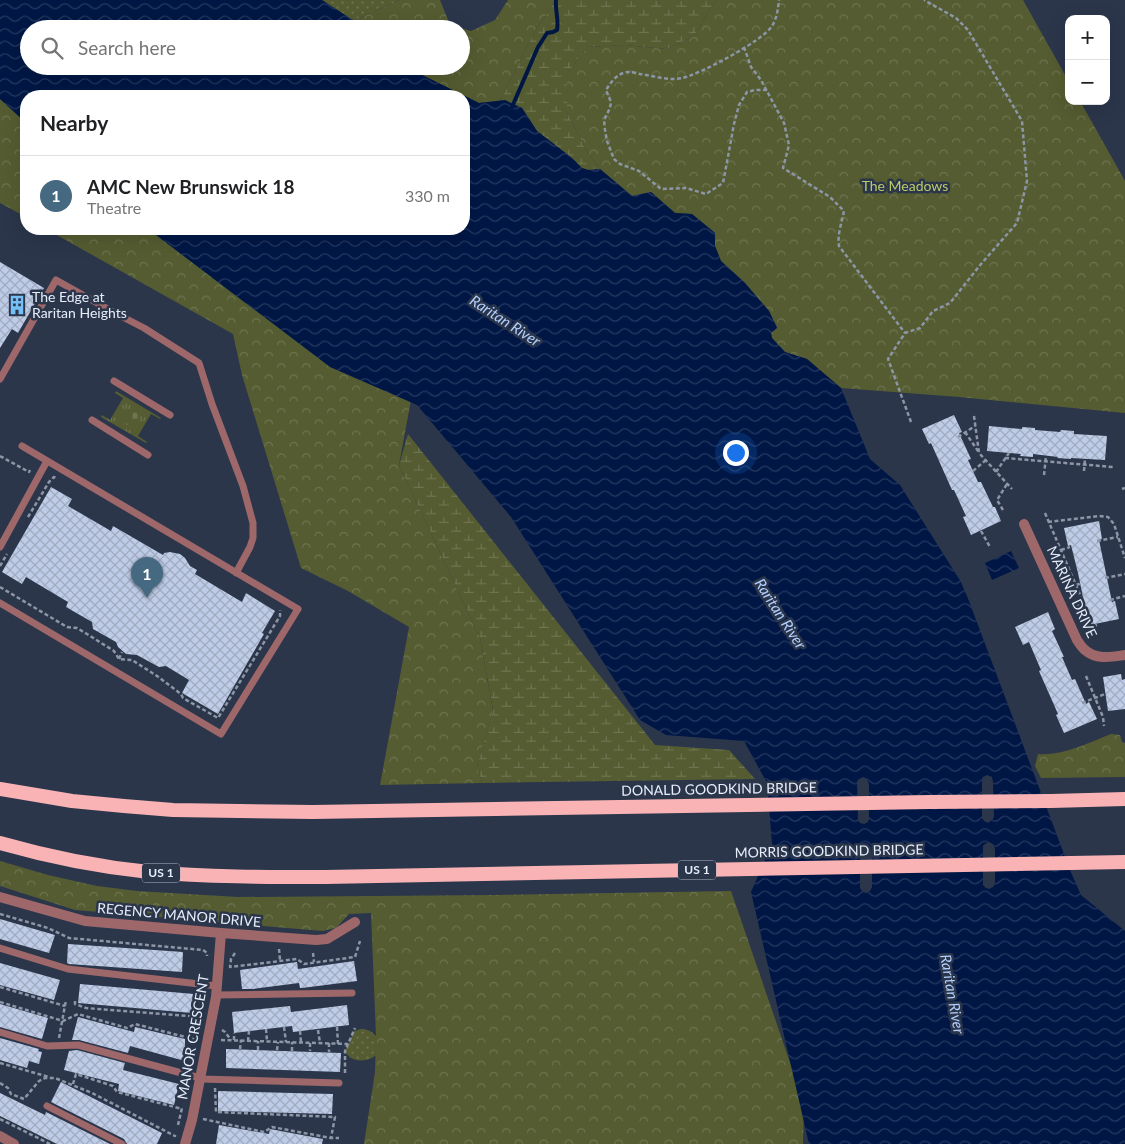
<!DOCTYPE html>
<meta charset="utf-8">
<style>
:root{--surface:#fff;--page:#f6f6f6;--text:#202124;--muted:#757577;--line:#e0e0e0;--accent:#466982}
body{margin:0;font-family:Lato,sans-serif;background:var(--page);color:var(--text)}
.controls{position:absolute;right:15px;top:15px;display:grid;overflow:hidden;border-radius:10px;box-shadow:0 5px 20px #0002}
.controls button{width:45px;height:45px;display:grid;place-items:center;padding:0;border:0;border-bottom:1px solid var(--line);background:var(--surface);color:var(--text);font:25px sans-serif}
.you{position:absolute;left:735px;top:452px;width:18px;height:18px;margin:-12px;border:4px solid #fff;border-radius:50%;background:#1a73e8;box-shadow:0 0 0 8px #1a73e833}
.badge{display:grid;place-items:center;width:32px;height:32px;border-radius:50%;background:var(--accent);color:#fff;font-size:16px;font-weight:700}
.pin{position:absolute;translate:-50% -41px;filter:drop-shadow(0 1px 2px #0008)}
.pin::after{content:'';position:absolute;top:26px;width:18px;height:15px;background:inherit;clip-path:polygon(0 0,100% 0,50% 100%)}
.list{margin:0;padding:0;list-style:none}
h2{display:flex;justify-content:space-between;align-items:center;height:65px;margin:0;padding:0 20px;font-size:21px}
h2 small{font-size:16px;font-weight:400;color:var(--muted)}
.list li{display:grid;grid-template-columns:32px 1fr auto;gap:15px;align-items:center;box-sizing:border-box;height:80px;padding:0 20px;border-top:1px solid var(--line)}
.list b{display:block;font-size:19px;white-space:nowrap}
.list p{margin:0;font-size:16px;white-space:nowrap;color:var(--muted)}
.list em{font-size:16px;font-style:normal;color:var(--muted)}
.icon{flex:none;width:28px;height:28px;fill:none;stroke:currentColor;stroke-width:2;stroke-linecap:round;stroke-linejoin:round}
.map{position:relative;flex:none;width:1125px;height:1144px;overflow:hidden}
.search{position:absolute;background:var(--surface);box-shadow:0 5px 20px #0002;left:20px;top:20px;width:450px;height:55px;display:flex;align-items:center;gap:12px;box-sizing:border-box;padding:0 18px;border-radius:28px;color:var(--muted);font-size:19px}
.panel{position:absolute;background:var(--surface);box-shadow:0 5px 20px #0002;left:20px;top:90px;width:450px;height:145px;border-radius:20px}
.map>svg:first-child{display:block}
</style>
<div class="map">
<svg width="1125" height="1144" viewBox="0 0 1125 1144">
<defs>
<pattern id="grass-tufts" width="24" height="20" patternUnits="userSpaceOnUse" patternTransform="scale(1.25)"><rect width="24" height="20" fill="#555c31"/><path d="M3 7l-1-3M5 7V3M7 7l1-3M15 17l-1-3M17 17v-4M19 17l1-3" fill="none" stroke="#6d7450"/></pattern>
<pattern id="forest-crowns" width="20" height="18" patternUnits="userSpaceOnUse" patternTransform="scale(1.25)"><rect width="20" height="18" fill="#555c31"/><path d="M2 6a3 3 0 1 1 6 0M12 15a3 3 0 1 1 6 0" fill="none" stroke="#6d7450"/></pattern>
<pattern id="wetland-marsh" width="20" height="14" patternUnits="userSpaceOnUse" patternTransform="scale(1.25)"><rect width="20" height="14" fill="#555c31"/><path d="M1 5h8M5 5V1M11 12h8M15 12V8" fill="none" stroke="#6d7450"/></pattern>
<pattern id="cemetery-stones" width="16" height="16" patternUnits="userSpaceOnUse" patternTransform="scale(1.25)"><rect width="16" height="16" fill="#555c31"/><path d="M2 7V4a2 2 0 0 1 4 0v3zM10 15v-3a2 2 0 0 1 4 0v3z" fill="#6d7450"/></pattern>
<pattern id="park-dots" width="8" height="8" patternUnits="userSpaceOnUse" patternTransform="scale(1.25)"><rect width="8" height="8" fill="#555c31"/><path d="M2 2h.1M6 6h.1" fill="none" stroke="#6d7450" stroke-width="1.8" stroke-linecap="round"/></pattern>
<pattern id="water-waves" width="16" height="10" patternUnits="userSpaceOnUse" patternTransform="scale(1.25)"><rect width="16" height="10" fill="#001745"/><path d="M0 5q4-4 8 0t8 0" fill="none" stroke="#253961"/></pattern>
<pattern id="building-cross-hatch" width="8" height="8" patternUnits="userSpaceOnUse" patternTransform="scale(1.25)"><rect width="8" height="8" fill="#becce7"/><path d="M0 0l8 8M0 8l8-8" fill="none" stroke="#a0abc0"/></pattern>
</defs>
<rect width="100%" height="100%" fill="#2b364b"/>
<path fill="url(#grass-tufts)" d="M116,391L161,418L160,419L151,414L138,436L147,442L146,443L101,417L102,415L110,420L123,398L115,393Z"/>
<path fill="url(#forest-crowns)" d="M399,0H440L450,25L471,31L495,20L508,0H556L536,29L500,101L479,103L410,69L409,66H461V29H367L353,21Z
M716,0H1023L1069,82V101H1080L1125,181V413L959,397L841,388L807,359L785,352L772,338L771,333L777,327L769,311L745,283L721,261L715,246V233L692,214L675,213L651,192L632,196L600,169L587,152L567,112V74L587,47L624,45L667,49L694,36Z
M0,78L26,96V217L0,203Z
M46,229H228L411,400L399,465L480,638L493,711L477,766L482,783L380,785L409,627L348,591L301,568L242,375L233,334Z
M1111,734L1120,735L1122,742L1125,743V777L1041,778L1035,766L1038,754C1063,756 1088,743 1111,734Z
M0,861L48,875L97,886L137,891L238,897L494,895L731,891L804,1103L803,1144H364L375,1072L376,1036L371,913L349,914L336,928L323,931L75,910L0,886Z"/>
<path fill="url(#wetland-marsh)" d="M556,0H716L694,36L667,49L624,45L587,47L567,74V112L587,152L600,169L588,170L582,168L572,158L537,131L522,108L500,101L536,29Z
M408,434L655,745L729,750L755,779L482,783L477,766L493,710L480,638L399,465Z"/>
<path fill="url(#cemetery-stones)" d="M138,409L139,423L126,425L125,410Z"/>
<path fill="url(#park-dots)" d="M322,0H399L353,21Z
M361,1029C368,1029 371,1031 376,1036V1055C370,1061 358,1062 351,1058C349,1057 346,1053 345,1051L354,1031Z"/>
<path fill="url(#water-waves)" d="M0,0H322L367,29H29V66H409L410,69L479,103L505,100L522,108L537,131L572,158L582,168L588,170L600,169L632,196L651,192L675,213L692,214L715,233V246L721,261L745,283L769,311L777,328L771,333L772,338L785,352L807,359L841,388L870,459L900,485L961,582L969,601L1070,870L1081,895L1125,931V1144H809L751,892L772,844L767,783L744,741L666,735L640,720L511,517L417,405L330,367L148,229H464V96H26V123L0,99Z
M1011,551L1019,568L992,580L985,563Z"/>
<path fill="#2b364b" d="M987,775L992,777L993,782L994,817L992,820L988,823L984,821L982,818V779L983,777Z
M863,777L867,779L869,784V819L868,822L864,824L860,823L858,820L857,781L859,779Z
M989,842L993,844L995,849V884L993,887L989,889L986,888L983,885V846L985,844Z
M866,845L870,847L872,852V887L870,891L866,893L862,891L860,888V852L861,847Z"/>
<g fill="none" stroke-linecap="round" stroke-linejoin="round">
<path stroke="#001745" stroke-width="4" d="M512,107L538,47L547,33L553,32L557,30C559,20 555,10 556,0"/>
</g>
<path fill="url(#building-cross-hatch)" d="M0,262L44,288L18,333L12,329L0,348Z
M954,415L962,432L959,433L971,459L968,460L978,482H981L993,507H995L1001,521L971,535L963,517L966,516L954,490H952L931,443L929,444L922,429Z
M989,426L1022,429V427L1035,428V430L1060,432L1061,430L1074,431V434L1107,436L1105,460L1071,458V459L1057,458L1058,457L1033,454V457L1020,456L1021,454L987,451Z
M51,487L72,499L68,506L111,531L113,526L163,555L164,553L170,552L180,554L185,558L190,566L197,570L195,574L242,602L246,593L275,611L262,633L264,634L218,714L182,693L189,680L166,666L159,667L137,655L126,654L118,647L116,642L93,629L92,622L66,607L68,602L26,577L22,584L2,572Z
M1099,521L1102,539L1099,540L1112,602L1115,601L1119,619L1085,626L1081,608L1085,607L1078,573L1071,545L1068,546L1064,528Z
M1048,612L1055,629L1052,631L1064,657H1062L1072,680L1075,679L1086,704L1089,702L1097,719L1064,733L1056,715L1058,714L1039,671L1041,670L1029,642L1023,645L1015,627Z
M1121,674L1122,680L1125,679V709L1108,711L1103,677Z
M0,919L55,935L49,953L0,939Z
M68,944L183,952L182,972L69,964L67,963Z
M354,961L357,981L302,988H300L299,983L253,989H242L240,970L297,962L298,969Z
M0,963L60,980L54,1000L0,985Z
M80,984L194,994L192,1013L78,1003Z
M0,1004L48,1018L42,1039L0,1027Z
M347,1005L349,1025L293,1032L292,1026L234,1033L232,1012L290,1006L291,1012Z
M78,1017L134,1032L135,1027L185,1039V1047H189L185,1061L130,1046L128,1053L79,1040H72Z
M0,1038L39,1049L38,1051L42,1052L39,1064L29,1061L27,1068L0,1060Z
M226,1049L341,1053L340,1072L226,1068Z
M77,1050L125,1063L123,1070L179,1084L174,1105L118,1091L119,1084L64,1070L69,1051Z
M61,1082L162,1133L157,1144H127L124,1139L51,1102Z
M218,1091L333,1094L332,1114L218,1111Z
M0,1093L45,1115L46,1112L110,1144H57L0,1116Z
M219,1125L269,1134L270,1129L323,1139L322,1144H216Z"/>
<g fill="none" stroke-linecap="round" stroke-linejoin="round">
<path stroke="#8c96a7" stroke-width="2.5" stroke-dasharray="4 2.5" stroke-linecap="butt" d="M744,47L751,67L761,80L784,123L789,145L783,168L830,197L844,211C842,222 837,235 839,246L905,333
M767,90H755L747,92L739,105L734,124L727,162L723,183L706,194L686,188L661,189L639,171L620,164L614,159L607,141L605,130L604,120L610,108L611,102L606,90C611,82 618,72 629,72C632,72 637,73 640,74C654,76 668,81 682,78C699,75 764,40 772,26C777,18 778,9 779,0
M974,416L979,453L1012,489
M911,422L888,359L905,333L920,328L933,311L950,303L981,264L1017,223L1027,181L1022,121L968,30L956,18L924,0
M965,432L978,451
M958,437L975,426
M0,456L29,472L30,470
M1005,458L1113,467
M973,471L986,460
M1084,471L1085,459
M996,472L1009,453
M1044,475L1046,456
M1122,489L1125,488
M1003,510L997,500L1007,484
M1045,513L1081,597L1078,607L1074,608
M28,517L49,482L54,477L56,478
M1048,522L1099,516L1108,517L1114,524L1125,558
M981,531L990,547
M1097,541L1118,537
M1061,550L1070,547
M0,566L7,554
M1105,578L1125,574
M1076,585L1082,583
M0,587L67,627L77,628L87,634L114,651L119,659L132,660L157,676L181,694L183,698L218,718L280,616V610
M1110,600L1125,596
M1078,607L1084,627L1086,628L1097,625
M119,659L122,652
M1086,676L1103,717L1104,726
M1082,703L1105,694
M0,914L48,928L69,938L203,950L207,953V956
M279,949L280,960
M235,953L231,959L230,967L297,959L304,964L355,957L360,941
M313,953L314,962
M0,987L65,1006
M201,993V1012
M75,1001V1004L86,1008L201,1017
M0,1002L63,1021L78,1014L127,1028L135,1024L197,1040
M284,1027L286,1042
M337,1027L338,1044
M266,1029L267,1041
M222,1030L225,1032L231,1040
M318,1030L320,1043
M300,1031L301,1042
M59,1038L66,1000
M221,1040L348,1044
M234,1040V1033
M248,1041L249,1031
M310,1043V1051
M329,1043V1052
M240,1049L241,1040
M258,1050V1041
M277,1050L278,1042
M292,1051V1042
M0,1063L49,1077
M345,1073V1051L355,1028
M0,1083L8,1088L11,1094L24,1099L39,1081L45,1078H55L92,1093L175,1136V1135
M73,1084L76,1074L113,1086L117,1092L182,1109
M215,1088L216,1112L335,1117L331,1138
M0,1119L50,1144
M203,1119L264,1132L272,1127L331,1138H339
M178,1125L182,1108"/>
<path stroke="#9e686a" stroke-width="7" d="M0,379L56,280L115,313L144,328L199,363L212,404L243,486L253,523V538L250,547L236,573
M114,381L170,415
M92,420L148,455
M0,547L47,461
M0,603L221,734L298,609L22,446
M0,948L68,969L217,986
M217,995L352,993
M0,1032L47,1046L78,1045L200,1078
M200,1079L339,1083
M47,1106L122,1144"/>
<path stroke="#9e686a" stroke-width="10" d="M1024,524L1077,640C1079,643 1082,648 1085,650C1096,660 1111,657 1125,655
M0,897L85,921L221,933L316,940L327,939L355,922
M0,1136L14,1144
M185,1144L192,1120L216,997L221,933"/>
<path stroke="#fab3b5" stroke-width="14" d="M0,789L72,801L124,806L173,810L313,812L930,802L1051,801L1125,799
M0,843C49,857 99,867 149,872C208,877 266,877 325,877L1125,862"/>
</g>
<defs>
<symbol id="building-bare" viewBox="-9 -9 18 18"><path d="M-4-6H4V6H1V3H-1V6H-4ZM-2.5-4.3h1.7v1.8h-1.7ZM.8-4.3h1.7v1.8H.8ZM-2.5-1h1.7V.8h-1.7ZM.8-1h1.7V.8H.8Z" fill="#74c0f6" stroke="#2b364b" stroke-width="2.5" paint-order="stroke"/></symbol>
</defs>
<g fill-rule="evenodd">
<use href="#building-bare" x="3" y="291" width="28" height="28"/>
</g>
<g text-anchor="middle" stroke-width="5" stroke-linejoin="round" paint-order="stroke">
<g fill="#2b364b" stroke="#aeb7c7" stroke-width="1">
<rect x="678" y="860.5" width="38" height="19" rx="4"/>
<rect x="142" y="863.5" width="38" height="19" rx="4"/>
</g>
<g font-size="12" font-weight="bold" fill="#e6eefc">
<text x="697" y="874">US 1</text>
<text x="161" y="877">US 1</text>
</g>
<g font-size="14" fill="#bcca68" stroke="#2b364b">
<text x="905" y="191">The Meadows</text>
</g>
<g font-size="14" fill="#e6eefc" stroke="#2b364b" text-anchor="start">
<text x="32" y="302">The Edge at<tspan x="32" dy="16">Raritan Heights</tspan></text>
</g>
<g font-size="14" fill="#e6eefc" stroke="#2b364b">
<text transform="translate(1072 592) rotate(65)" y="5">MARINA DRIVE</text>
<text transform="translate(719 789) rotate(-1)" y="5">DONALD GOODKIND BRIDGE</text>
<text transform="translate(829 851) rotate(-1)" y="5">MORRIS GOODKIND BRIDGE</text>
<text transform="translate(179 915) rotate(5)" y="5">REGENCY MANOR DRIVE</text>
<text transform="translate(193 1037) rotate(-80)" y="5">MANOR CRESCENT</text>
</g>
<g font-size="15" font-style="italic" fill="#b0cefe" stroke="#2b364b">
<text transform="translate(505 321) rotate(33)" y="5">Raritan River</text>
<text transform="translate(780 614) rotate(57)" y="5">Raritan River</text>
<text transform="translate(952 994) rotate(80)" y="5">Raritan River</text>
</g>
</g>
</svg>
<div class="controls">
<button>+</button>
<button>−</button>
</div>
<div class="you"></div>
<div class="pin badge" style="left:147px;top:598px">1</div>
<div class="search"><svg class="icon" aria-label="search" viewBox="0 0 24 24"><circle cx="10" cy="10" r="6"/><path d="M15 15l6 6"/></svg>Search here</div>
<section class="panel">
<h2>Nearby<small></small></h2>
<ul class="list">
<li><span class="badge">1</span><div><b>AMC New Brunswick 18</b><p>Theatre</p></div><em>330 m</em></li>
</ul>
</section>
</div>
